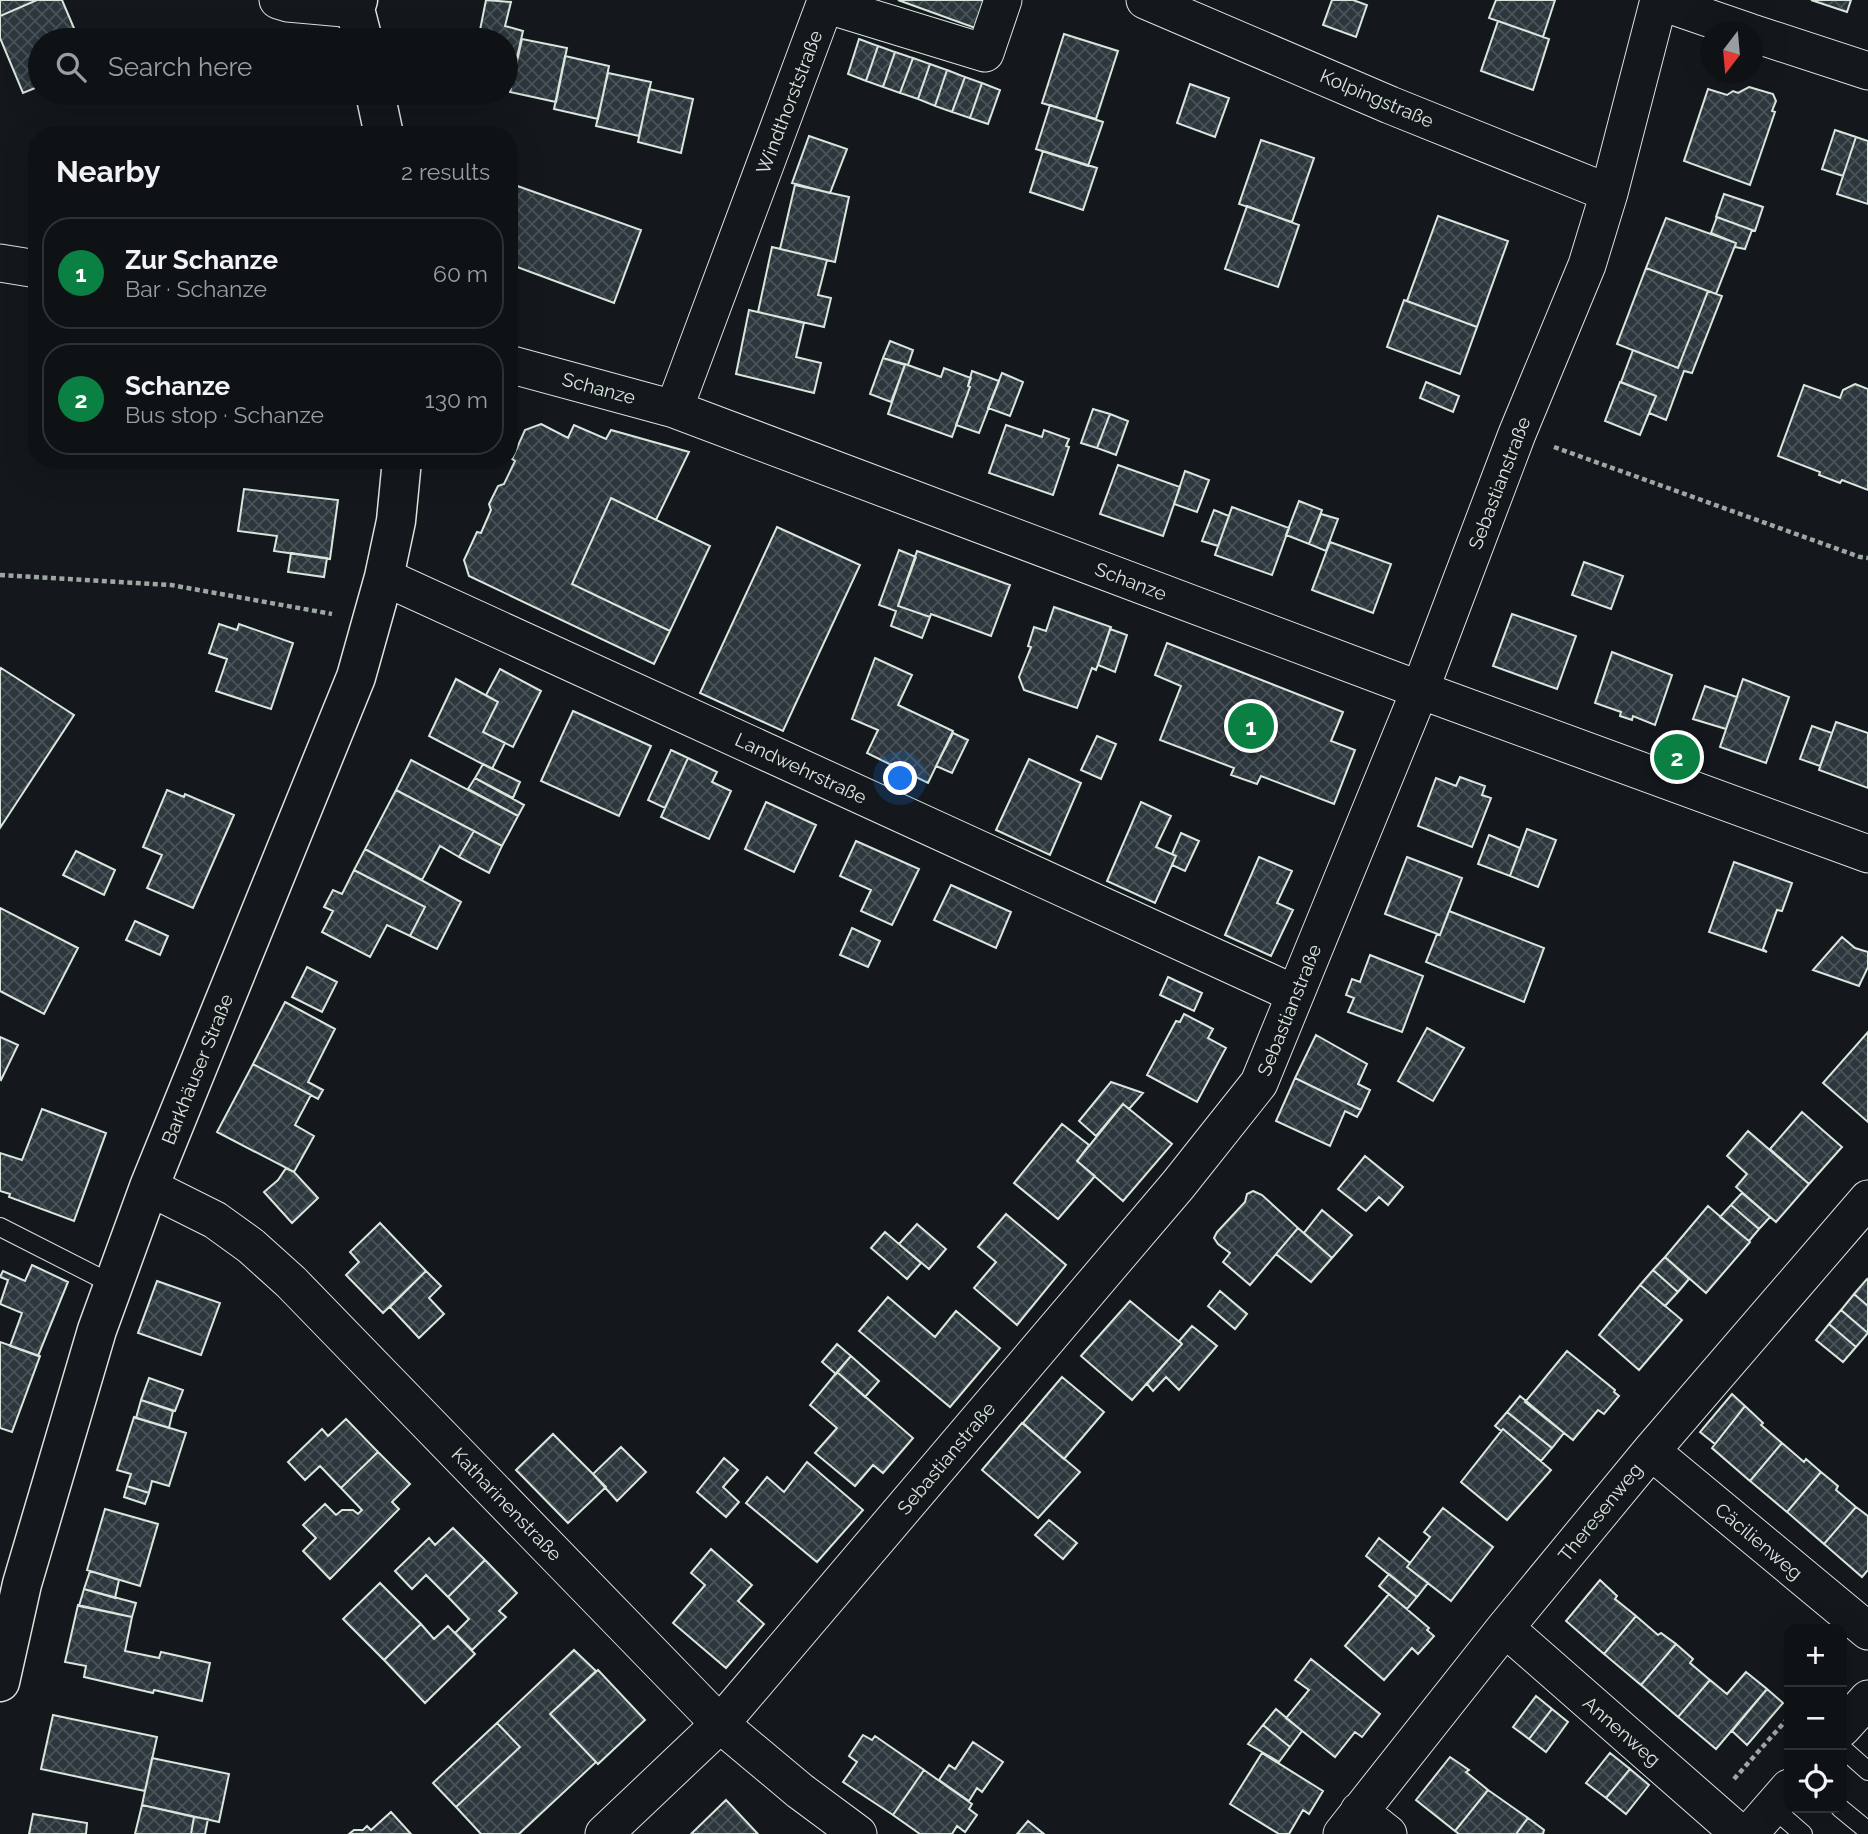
<!DOCTYPE html>
<meta charset="utf-8">
<style>
:root{--surface:#0f1215;--page:#1d2022;--text:#f1f3f6;--muted:#9b9ea0;--line:#2f3234;--accent:#0b8043}
body{margin:0;font-family:Raleway,sans-serif;background:var(--page);color:var(--text)}
.controls{position:absolute;right:21px;bottom:21px;display:grid;overflow:hidden;border-radius:14px;box-shadow:0 7px 28px #0002}
.controls button{width:63px;height:63px;display:grid;place-items:center;padding:0;border:0;border-bottom:2px solid var(--line);background:var(--surface);color:var(--text);font:35px sans-serif}
.compass{position:absolute;left:1700px;top:21px;width:63px;height:63px;border-radius:50%;background:var(--surface);box-shadow:0 7px 28px #0002;rotate:196deg}
.you{position:absolute;left:901px;top:779px;width:24px;height:24px;margin:-18px;border:5px solid #fff;border-radius:50%;background:#1a73e8;box-shadow:0 0 0 10px #1a73e833}
.badge{display:grid;place-items:center;width:46px;height:46px;border-radius:50%;background:var(--accent);color:#fff;font-size:23px;font-weight:700}
.pin{position:absolute;translate:-50% -50%;border:4px solid #fff;box-shadow:0 2px 7px #0006}
.list{margin:0;padding:0;list-style:none}
h2{display:flex;justify-content:space-between;align-items:center;height:91px;margin:0;padding:0 28px;font-size:30px}
h2 small{font-size:23px;font-weight:400;color:var(--muted)}
.list li{display:grid;grid-template-columns:46px 1fr auto;gap:21px;align-items:center;box-sizing:border-box;height:112px;margin:0 14px 14px;padding:0 14px;border:2px solid var(--line);border-radius:28px}
.list b{display:block;font-size:26px;white-space:nowrap}
.list p{margin:0;font-size:23px;white-space:nowrap;color:var(--muted)}
.list em{font-size:23px;font-style:normal;color:var(--muted)}
.icon{flex:none;width:38px;height:38px;fill:none;stroke:currentColor;stroke-width:2;stroke-linecap:round;stroke-linejoin:round}
.map{position:relative;flex:none;width:1868px;height:1834px;overflow:hidden}
.search{position:absolute;background:var(--surface);box-shadow:0 7px 28px #0002;left:28px;top:28px;width:490px;height:77px;display:flex;align-items:center;gap:18px;box-sizing:border-box;padding:0 24px;border-radius:38px;color:var(--muted);font-size:26px}
.panel{position:absolute;background:var(--surface);box-shadow:0 7px 28px #0002;left:28px;top:126px;width:490px;height:343px;border-radius:28px}
.map>svg:first-child{display:block}
</style>
<div class="map">
<svg width="1868" height="1834" viewBox="0 0 1868 1834">
<defs>
<pattern id="building-cross-hatch" width="8" height="8" patternUnits="userSpaceOnUse" patternTransform="scale(1.75)"><rect width="8" height="8" fill="#2c363c"/><path d="M0 0l8 8M0 8l8-8" fill="none" stroke="#4a5358"/></pattern>
</defs>
<rect width="100%" height="100%" fill="#14181c"/>
<path fill="url(#building-cross-hatch)" stroke="#d8e6dc" stroke-width="2" d="M0,0H37L0,16Z
M37,0H62L79,40H40V86L23,93L0,38V16Z
M486,0L511,2L505,26L523,31L511,84L506,83V40H478Z
M898,0H988L978,29Z
M1332,0H1353L1367,5L1356,37L1323,25Z
M1496,0H1555L1543,37L1489,18Z
M1811,0H1851L1847,12Z
M1498,21L1549,39L1533,90L1481,71Z
M1064,34L1118,51L1096,119L1042,103Z
M522,39L567,48L556,102L510,92Z
M859,39L878,46L866,81L848,74Z
M878,46L895,52L883,87L866,81Z
M895,52L913,58L900,93L883,87Z
M565,56L609,66L598,119L554,109Z
M913,58L930,64L918,99L900,93Z
M930,64L947,70L935,106L918,99Z
M947,70L965,77L952,112L935,106Z
M608,73L651,82L639,136L596,126Z
M965,77L982,83L970,118L952,112Z
M982,83L1000,90L988,124L970,118Z
M1190,84L1229,98L1215,137L1177,123Z
M1749,87L1773,94L1776,101L1772,111L1775,112L1750,185L1684,161L1708,89L1727,95L1733,91L1738,93Z
M649,89L693,99L681,153L638,142Z
M1050,105L1103,122L1088,166L1036,149Z
M1835,130L1856,137L1843,176L1822,169Z
M809,136L847,149L830,193L792,183Z
M1856,137L1868,141V204L1837,194Z
M1261,140L1314,158L1292,222L1239,204Z
M1043,151L1097,168L1083,210L1030,192Z
M509,183L641,230L614,303L509,264Z
M795,185L849,197L835,262L780,249Z
M1724,194L1763,207L1755,231L1716,217Z
M1247,206L1299,225L1278,287L1225,269Z
M1438,216L1508,241L1477,327L1407,301Z
M1717,217L1752,230L1745,249L1735,247L1736,243L1711,233Z
M1666,218L1736,243L1716,294L1646,268Z
M772,247L827,260L818,295L831,298L824,327L758,312Z
M1646,268L1708,291L1678,368L1617,344Z
M1708,291L1722,296L1692,373L1684,371L1666,420L1649,413L1656,396L1621,382L1633,350L1678,368Z
M1404,300L1477,327L1460,374L1387,347Z
M749,310L804,323L796,357L821,363L814,393L736,374Z
M890,341L913,350L908,365L883,358Z
M883,358L905,365L891,402L870,394Z
M905,364L941,377L944,368L971,378L968,386L970,387L952,437L888,414Z
M972,371L999,381L979,433L956,425L970,387L968,386Z
M1002,373L1023,382L1010,416L988,408Z
M1426,382L1459,396L1453,412L1420,398Z
M1620,382L1656,396L1640,435L1605,421Z
M1855,384L1868,389V490L1842,480L1840,483L1819,475L1820,472L1778,456L1804,385L1840,398L1843,390Z
M1093,409L1110,414L1097,448L1081,443Z
M1110,414L1128,421L1116,455L1097,448Z
M541,424L568,438L574,425L606,439L611,430L689,452L656,520L611,498L572,584L670,631L654,664L469,576L464,560L477,532L481,533L491,510L489,504L498,486L504,484L515,461L512,459L525,430Z
M1006,425L1042,437L1044,430L1069,439L1066,446L1069,447L1053,495L989,473Z
M1118,465L1180,487L1163,536L1100,514Z
M1185,471L1209,480L1197,512L1174,504Z
M244,489L338,500L330,559L274,551L277,536L238,531Z
M611,498L710,546L670,631L572,584Z
M1299,501L1322,510L1309,544L1286,535Z
M1232,507L1289,528L1272,575L1215,555Z
M1214,510L1229,516L1218,546L1202,541Z
M1321,514L1338,519L1326,551L1309,544Z
M777,527L860,565L783,731L700,693Z
M1330,542L1391,564L1373,613L1312,590Z
M899,550L916,557L898,606L930,617L922,638L891,626L896,611L879,605Z
M917,551L1010,585L991,636L931,614L930,617L898,606Z
M291,553L327,558L324,577L288,572Z
M1584,562L1623,576L1611,609L1572,595Z
M1054,607L1111,627L1096,670L1092,668L1077,708L1024,690L1019,677L1031,647L1028,646L1034,627L1046,631Z
M1512,614L1576,636L1557,689L1493,666Z
M219,624L237,630L239,624L293,643L271,709L216,691L227,659L209,653Z
M1110,629L1127,635L1115,672L1098,665Z
M1167,643L1343,712L1331,741L1355,750L1334,804L1261,776L1257,784L1231,775L1234,768L1160,740L1181,686L1155,675Z
M1612,652L1672,675L1655,725L1633,716L1632,720L1620,716L1621,712L1595,703Z
M875,658L912,675L898,705L953,731L928,783L867,753L878,730L852,719Z
M1,668L74,715L0,828V670Z
M500,669L541,691L513,747L483,732L498,702L486,695Z
M456,679L498,702L483,732L505,743L492,769L429,736Z
M1743,679L1789,697L1766,763L1720,747Z
M1705,686L1737,697L1726,729L1693,719Z
M573,711L651,746L619,816L541,781Z
M1836,722L1868,733V788L1819,770Z
M1812,726L1832,733L1820,766L1800,759Z
M953,733L968,740L952,773L936,766Z
M1097,736L1116,744L1101,779L1081,770Z
M671,750L688,758L665,808L648,800Z
M688,758L717,772L712,782L731,791L709,839L661,817Z
M1029,759L1081,783L1050,855L996,830Z
M411,760L518,816L502,846L396,790Z
M483,764L520,782L513,798L475,778Z
M1460,777L1485,786L1482,795L1491,798L1472,847L1418,826L1436,778L1456,786Z
M475,778L524,805L518,816L468,789Z
M167,790L184,797L185,794L234,815L193,908L147,888L162,855L143,847Z
M396,790L474,831L459,857L440,846L422,880L365,849Z
M766,802L816,825L794,872L745,849Z
M1141,802L1171,816L1156,847L1176,856L1155,903L1107,881Z
M1527,829L1556,840L1538,887L1510,876Z
M474,831L502,846L489,873L459,857Z
M1181,833L1199,841L1185,871L1172,865L1176,856L1172,854Z
M1489,835L1520,848L1510,876L1478,864Z
M856,841L919,869L892,925L861,911L871,890L840,876Z
M365,849L461,902L437,949L410,936L425,907L354,870Z
M76,851L115,870L104,895L63,875Z
M1259,857L1292,871L1277,903L1293,910L1271,956L1225,935Z
M1407,857L1462,878L1440,935L1385,914Z
M1734,862L1792,883L1782,911L1777,910L1763,949L1767,952L1709,932Z
M354,870L425,907L410,936L387,925L370,957L322,932L333,911L324,907L333,890L342,894Z
M951,885L1011,912L996,948L934,920Z
M0,908L78,948L44,1014L0,991Z
M1449,911L1544,948L1524,1002L1426,962L1437,934L1440,935Z
M135,921L168,936L160,955L126,940Z
M852,928L880,941L868,967L840,955Z
M1842,937L1855,948L1868,952V967L1859,986L1813,970Z
M1370,955L1423,976L1402,1032L1348,1012L1354,998L1346,995L1352,979L1360,982Z
M307,967L337,982L322,1012L292,997Z
M1168,977L1202,993L1194,1011L1160,995Z
M285,1002L335,1029L308,1082L323,1090L318,1099L253,1064Z
M1184,1014L1213,1029L1208,1038L1226,1048L1197,1102L1147,1075L1176,1021L1180,1022Z
M1427,1028L1464,1048L1433,1101L1398,1081Z
M1868,1032V1122L1823,1083Z
M1316,1035L1367,1064L1358,1084L1370,1090L1361,1110L1295,1078Z
M0,1037L18,1045L1,1080L0,1079Z
M253,1064L311,1095L295,1125L314,1136L294,1172L217,1132Z
M1295,1078L1361,1110L1357,1117L1345,1111L1330,1146L1276,1121Z
M1111,1082L1143,1093L1129,1109L1123,1104L1096,1136L1079,1121Z
M1123,1104L1172,1144L1123,1201L1077,1161Z
M42,1109L106,1133L74,1221L9,1197L10,1194L0,1191V1153L22,1160Z
M1802,1112L1842,1147L1809,1184L1770,1149Z
M1062,1124L1089,1145L1077,1161L1095,1176L1058,1219L1014,1183Z
M1748,1131L1809,1184L1776,1222L1736,1187L1747,1174L1727,1156Z
M1365,1156L1403,1187L1388,1205L1379,1197L1366,1211L1338,1189Z
M286,1168L294,1172L318,1198L292,1223L264,1192L278,1180Z
M1253,1191L1262,1195L1298,1228L1250,1285L1223,1262L1230,1253L1218,1244L1214,1238L1217,1232L1245,1202L1247,1194Z
M1742,1193L1770,1217L1759,1229L1731,1205Z
M1731,1205L1759,1229L1749,1241L1720,1217Z
M1708,1206L1750,1242L1706,1293L1665,1257Z
M1322,1210L1352,1235L1332,1258L1304,1233Z
M1006,1214L1066,1265L1017,1325L974,1288L996,1262L978,1247Z
M380,1223L426,1271L383,1313L346,1275L359,1262L350,1252Z
M917,1224L946,1249L929,1269L899,1244Z
M1298,1228L1332,1258L1311,1282L1276,1254Z
M885,1232L921,1263L907,1279L871,1248Z
M1665,1257L1689,1279L1678,1292L1653,1270Z
M32,1265L68,1282L38,1356L10,1346L22,1313L0,1304L8,1280L0,1277L3,1271L25,1281Z
M1653,1270L1678,1292L1665,1306L1640,1285Z
M426,1271L441,1286L429,1298L444,1314L419,1338L390,1307Z
M1867,1279L1868,1281V1306L1854,1294Z
M157,1281L220,1303L201,1355L138,1333Z
M1640,1285L1682,1320L1639,1370L1599,1335Z
M1220,1291L1247,1314L1235,1329L1208,1306Z
M1854,1294L1868,1306V1333L1841,1310Z
M888,1297L935,1337L956,1311L1000,1348L950,1407L859,1331Z
M1130,1301L1182,1344L1132,1400L1081,1356Z
M1841,1310L1868,1333L1856,1347L1829,1324Z
M1829,1324L1856,1347L1843,1362L1816,1340Z
M1192,1326L1217,1346L1179,1390L1166,1377L1153,1391L1147,1384L1182,1344L1179,1341Z
M0,1342L40,1356L12,1432L0,1428Z
M837,1344L851,1356L836,1374L822,1362Z
M1567,1351L1615,1390L1614,1392L1619,1396L1604,1414L1598,1410L1573,1440L1525,1402Z
M851,1356L879,1381L865,1397L837,1372Z
M837,1372L913,1438L883,1473L873,1465L855,1486L815,1453L837,1428L810,1405Z
M1062,1377L1104,1412L1064,1459L1023,1423Z
M149,1378L183,1390L175,1411L141,1400Z
M1732,1394L1745,1406L1715,1444L1700,1432Z
M1520,1396L1564,1433L1552,1448L1507,1412Z
M141,1400L173,1411L169,1428L136,1418Z
M1745,1406L1763,1423L1761,1425L1782,1443L1750,1481L1712,1448Z
M1507,1412L1552,1448L1541,1461L1503,1429L1501,1431L1495,1426Z
M134,1417L186,1433L169,1486L152,1481L149,1493L127,1486L131,1474L117,1470Z
M346,1419L378,1452L341,1488L320,1466L305,1480L288,1462L322,1429L328,1436Z
M1022,1423L1080,1472L1038,1518L982,1470Z
M1503,1429L1551,1470L1507,1520L1461,1482Z
M553,1434L606,1487L568,1523L516,1470Z
M1782,1443L1804,1462L1806,1459L1821,1472L1787,1512L1750,1481Z
M621,1447L646,1472L617,1501L593,1474Z
M378,1452L410,1484L392,1502L399,1509L330,1579L303,1551L316,1538L303,1525L325,1504L336,1515L342,1510H353L358,1514L362,1510L341,1488Z
M724,1458L738,1470L723,1487L739,1502L726,1517L697,1492Z
M807,1462L863,1510L817,1562L746,1503L767,1477L784,1492Z
M1821,1472L1838,1486L1836,1490L1856,1507L1824,1544L1787,1512Z
M127,1486L149,1493L145,1504L124,1497Z
M1856,1507L1868,1516V1570L1862,1577L1824,1544Z
M1443,1508L1493,1547L1451,1601L1407,1567L1430,1537L1424,1532Z
M105,1509L158,1524L140,1586L87,1570Z
M1049,1520L1077,1543L1063,1559L1035,1535Z
M453,1528L485,1560L448,1597L426,1575L412,1589L395,1571L429,1538L435,1545Z
M1379,1538L1410,1563L1407,1567L1428,1583L1417,1597L1366,1556Z
M711,1549L752,1585L738,1601L764,1624L726,1668L673,1623L705,1585L691,1573Z
M485,1560L517,1593L499,1611L506,1617L472,1650L455,1633L469,1619L448,1597Z
M90,1571L119,1580L115,1598L84,1589Z
M1389,1574L1417,1597L1407,1609L1379,1586Z
M1600,1580L1617,1596L1615,1599L1636,1616L1604,1654L1566,1621Z
M380,1583L421,1624L384,1660L343,1619Z
M84,1589L136,1603L132,1617L79,1606Z
M1389,1594L1429,1628L1427,1630L1434,1636L1418,1654L1412,1648L1384,1680L1345,1646Z
M78,1605L132,1617L125,1651L159,1658L161,1652L210,1663L202,1701L154,1690L153,1693L84,1677L86,1666L65,1662Z
M1636,1616L1658,1635L1661,1633L1676,1644L1641,1685L1604,1654Z
M421,1624L434,1639L448,1626L475,1654L425,1703L384,1660Z
M1676,1644L1693,1659L1690,1663L1710,1680L1678,1717L1641,1685Z
M574,1650L596,1671L550,1714L596,1762L519,1834H481L456,1807L520,1747L497,1723Z
M1311,1659L1380,1714L1362,1737L1355,1732L1335,1757L1286,1718L1309,1690L1295,1680Z
M598,1670L645,1720L598,1764L550,1714Z
M1746,1672L1767,1689L1716,1749L1678,1717L1710,1680L1727,1694Z
M1767,1689L1783,1703L1747,1745L1732,1731Z
M1536,1696L1552,1709L1529,1739L1513,1727Z
M1276,1709L1302,1731L1290,1747L1263,1725Z
M1552,1709L1568,1722L1546,1752L1529,1739Z
M53,1715L157,1737L145,1791L41,1769Z
M497,1723L520,1747L456,1807L433,1783Z
M1263,1725L1290,1747L1279,1762L1248,1744Z
M863,1735L872,1740L875,1736L924,1770L893,1815L843,1782L857,1762L849,1756Z
M973,1742L1003,1762L982,1792L977,1788L969,1801L939,1780L949,1765L955,1769Z
M1262,1753L1323,1791L1309,1814L1303,1810L1289,1834H1279L1230,1804Z
M1610,1753L1630,1769L1606,1798L1586,1783Z
M1450,1757L1469,1770L1466,1772L1488,1790L1455,1831L1416,1800Z
M152,1758L229,1774L219,1822L142,1805Z
M1630,1769L1649,1785L1626,1814L1606,1798Z
M924,1770L972,1804L969,1809L977,1815L965,1832L957,1826L952,1834H920L893,1815Z
M1488,1790L1528,1818L1516,1834H1459L1455,1831Z
M726,1800L758,1834H691Z
M142,1805L194,1817L191,1834H135Z
M391,1812L411,1834H349L354,1830H363L367,1826L371,1830Z
M33,1814L87,1823L86,1834H29Z
M194,1817L208,1819L205,1834H191Z
M1528,1818L1544,1830L1543,1834H1516Z
M1028,1821L1044,1834H1017Z"/>
<g fill="none" stroke-linecap="round" stroke-linejoin="round">
<defs>
<path id="lane" d="M0,1227L114,1285
M1842,1748L1868,1771
M1772,1807L1803,1834
M1840,1808L1868,1831"/>
<path id="street" d="M278,0L288,3L355,9
M1145,0L1390,105L1609,193
M1659,1L1749,32
M1752,33L1868,71
M0,263L37,269
M509,364L674,409L1420,690L1868,854
M674,409L825,4L985,53L1003,0
M384,577L1295,994
M149,1187L215,1220L251,1246L291,1282L720,1724L800,1791L858,1834
M1651,1451L1868,1631
M1505,1628L1740,1834
M1842,1728L1868,1699
M1359,1811L1388,1834
M604,1834L720,1724L1178,1185L1259,1083L1420,690L1517,434L1587,265L1609,193L1659,0
M1342,1834L1505,1628L1651,1451L1868,1199
M1749,1834L1789,1788"/>
<path id="secondary" d="M358,0L355,9L363,40
M375,93L384,135
M0,1682L22,1584L97,1330L149,1187L356,677L384,577L396,521L402,460"/>
</defs>
<use href="#lane" stroke="#d8e6dc" stroke-width="20"/>
<use href="#street" stroke="#d8e6dc" stroke-width="39"/>
<use href="#secondary" stroke="#d8e6dc" stroke-width="41"/>
<path stroke="#9da8a2" stroke-width="4.5" stroke-dasharray="5 3.5" stroke-linecap="butt" d="M1554,447L1860,557L1868,558
M0,575L171,585L332,614
M1734,1779L1789,1717"/>
<use href="#lane" stroke="#14181c" stroke-width="18"/>
<use href="#street" stroke="#14181c" stroke-width="37"/>
<use href="#secondary" stroke="#14181c" stroke-width="38"/>
</g>
<g text-anchor="middle" stroke-width="5" stroke-linejoin="round" paint-order="stroke">
<g font-size="19" fill="#d8e6dc" stroke="#14181c">
<text transform="translate(1377 98) rotate(23)" y="7">Kolpingstraße</text>
<text transform="translate(789 102) rotate(-69)" y="7">Windthorststraße</text>
<text transform="translate(599 388) rotate(15)" y="7">Schanze</text>
<text transform="translate(1499 483) rotate(-69)" y="7">Sebastianstraße</text>
<text transform="translate(1131 581) rotate(21)" y="7">Schanze</text>
<text transform="translate(801 768) rotate(25)" y="7">Landwehrstraße</text>
<text transform="translate(1289 1010) rotate(-68)" y="7">Sebastianstraße</text>
<text transform="translate(197 1069) rotate(-68)" y="7">Barkhäuser Straße</text>
<text transform="translate(946 1458) rotate(-50)" y="7">Sebastianstraße</text>
<text transform="translate(507 1504) rotate(46)" y="7">Katharinenstraße</text>
<text transform="translate(1600 1512) rotate(-51)" y="7">Theresenweg</text>
<text transform="translate(1759 1541) rotate(40)" y="7">Cäcilienweg</text>
<text transform="translate(1622 1731) rotate(41)" y="7">Annenweg</text>
</g>
</g>
</svg>
<div class="controls">
<button>+</button>
<button>−</button>
<button><svg class="icon" aria-label="locate" viewBox="0 0 24 24"><circle cx="12" cy="12" r="6"/><path d="M12 2v4M12 18v4M2 12h4M18 12h4"/></svg></button>
</div>
<svg class="compass" viewBox="-18 -18 36 36"><path d="M0-13l5 13h-10z" fill="#e53935"/><path d="M0 13l5-13h-10z" fill="#9b9ea0"/></svg>
<div class="you"></div>
<div class="pin badge" style="left:1251px;top:726px">1</div>
<div class="pin badge" style="left:1677px;top:757px">2</div>
<div class="search"><svg class="icon" aria-label="search" viewBox="0 0 24 24"><circle cx="10" cy="10" r="6"/><path d="M15 15l6 6"/></svg>Search here</div>
<section class="panel">
<h2>Nearby<small>2 results</small></h2>
<ul class="list">
<li><span class="badge">1</span><div><b>Zur Schanze</b><p>Bar · Schanze</p></div><em>60 m</em></li>
<li><span class="badge">2</span><div><b>Schanze</b><p>Bus stop · Schanze</p></div><em>130 m</em></li>
</ul>
</section>
</div>
